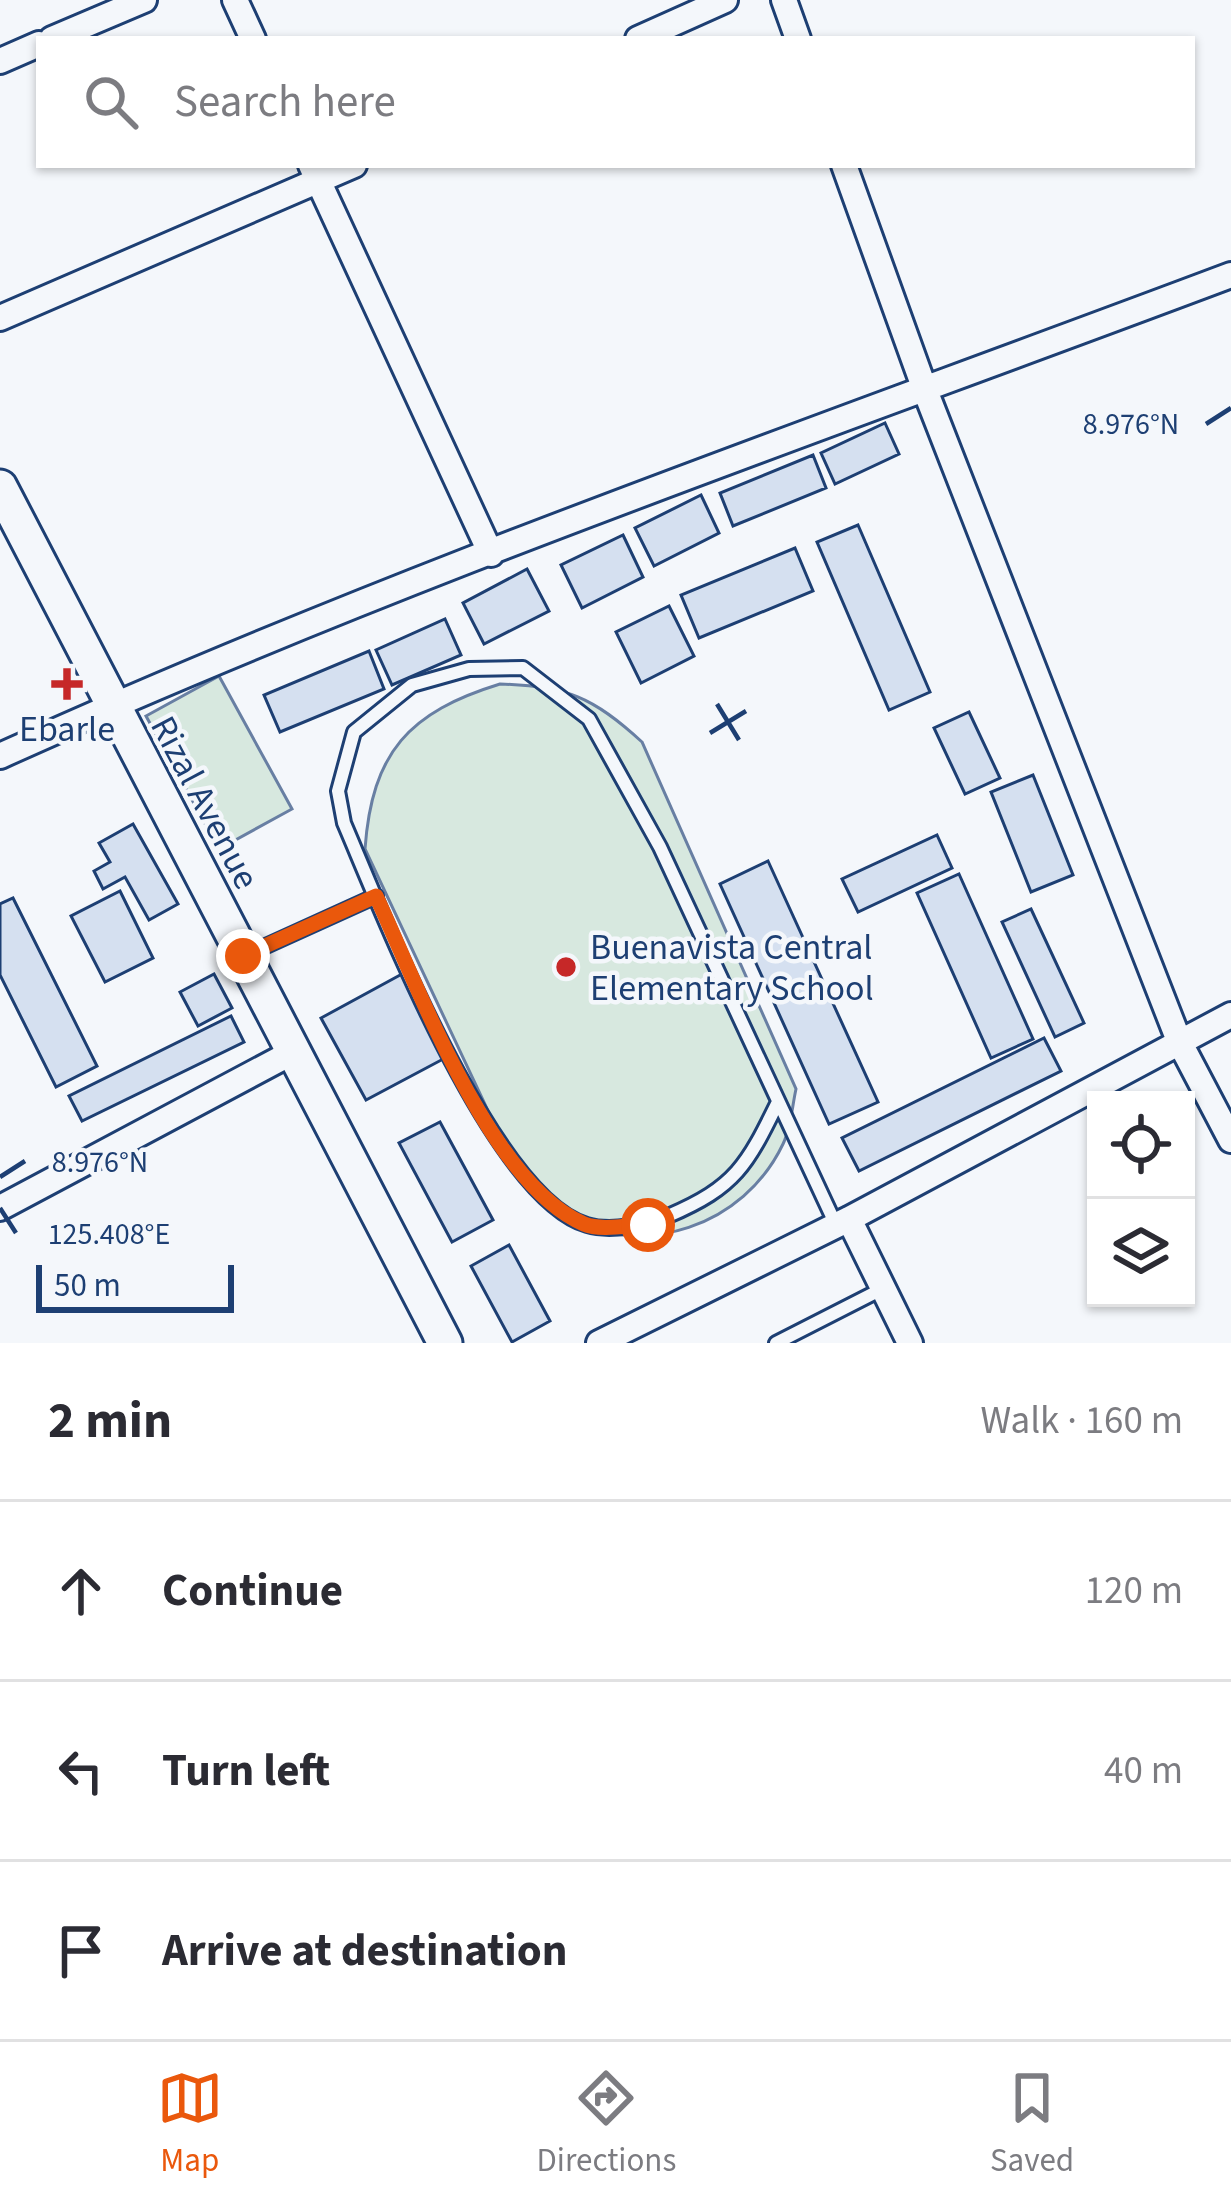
<!DOCTYPE html>
<meta charset="utf-8">
<style>
:root{--surface:#fff;--page:#f2f2f3;--text:#2b2b33;--muted:#7c7c81;--line:#e1e1e2;--accent:#ea580c}
body{margin:0;font-family:"Source Sans 3",sans-serif;background:var(--page);color:var(--text)}
.controls{position:absolute;right:36px;bottom:36px;display:grid;overflow:hidden;border-radius:0px;box-shadow:0 3px 9px #0004}
.controls button{width:108px;height:108px;display:grid;place-items:center;padding:0;border:0;border-bottom:3px solid var(--line);background:var(--surface);color:var(--text);font:60px sans-serif}
.scale{position:absolute;left:36px;bottom:30px;width:198px;box-sizing:border-box;padding-left:12px;border:6px solid #1d3f73;border-top:0;font-size:33px;line-height:42px;white-space:nowrap;color:#1d3f73;-webkit-text-stroke:9px #f4f7fb;paint-order:stroke}
.stop{position:absolute;width:36px;height:36px;margin:-27px;border:9px solid #ea580c;border-radius:50%;background:#fff}
.stop.end{background:#ea580c;border-color:#fff;box-shadow:0 3px 12px #0008}
.list{margin:0;padding:0;list-style:none}
h2{display:flex;justify-content:space-between;align-items:center;height:156px;margin:0;padding:0 48px;font-size:51px}
h2 small{font-size:39px;font-weight:400;color:var(--muted)}
.list li{display:grid;grid-template-columns:78px 1fr auto;gap:36px;align-items:center;box-sizing:border-box;height:180px;padding:0 48px;border-top:3px solid var(--line)}
.list b{display:block;font-size:45px;white-space:nowrap}
.list em{font-size:39px;font-style:normal;color:var(--muted)}
.icon{flex:none;width:66px;height:66px;fill:none;stroke:currentColor;stroke-width:2;stroke-linecap:round;stroke-linejoin:round}
.map{position:relative;flex:none;width:1231px;height:1343px;overflow:hidden}
.search{position:absolute;background:var(--surface);box-shadow:0 3px 9px #0004;left:36px;right:36px;top:36px;height:132px;display:flex;align-items:center;gap:30px;box-sizing:border-box;padding:0 42px;border-radius:0px;color:var(--muted);font-size:45px}
.sheet{height:696px;background:var(--surface)}
nav{display:flex;justify-content:space-around;align-items:center;box-sizing:border-box;height:168px;border-top:3px solid var(--line);background:var(--surface);font-size:33px;color:var(--muted)}
nav a{display:grid;justify-items:center;gap:6px}
nav .on{color:var(--accent)}
.map>svg:first-child{display:block}
</style>
<div class="map">
<svg width="1231" height="1343" viewBox="0 0 1231 1343">
<rect width="100%" height="100%" fill="#f4f7fb"/>
<path fill="#d7e8df" stroke="#687fa3" stroke-width="3" d="M219,676L292,809L219,849L146,716Z
M500,684C567,686 593,697 642,742L796,1089C792,1107 791,1128 783,1144C744,1226 644,1260 563,1217C548,1208 534,1192 521,1181L365,849C372,752 409,712 500,684Z"/>
<path fill="#d5e0f0" stroke="#1d3f73" stroke-width="3" d="M885,423L899,454L835,484L821,453Z
M813,455L826,488L733,526L720,493Z
M701,495L719,533L654,566L635,528Z
M858,525L930,692L889,710L817,542Z
M623,535L643,577L582,608L561,565Z
M795,548L813,591L699,638L681,595Z
M527,569L549,611L484,644L463,603Z
M669,606L694,656L641,683L616,632Z
M445,619L461,655L392,685L376,650Z
M369,651L384,689L280,732L264,695Z
M969,712L1000,778L965,794L934,728Z
M1033,775L1073,875L1031,892L991,792Z
M133,824L178,904L149,920L125,877L103,889L94,871L110,862L99,843Z
M937,835L952,868L858,912L842,879Z
M768,861L878,1102L829,1124L720,884Z
M959,874L1033,1039L991,1058L917,893Z
M120,891L153,958L105,982L71,916Z
M13,898L97,1066L56,1087L0,975V904Z
M1031,909L1084,1023L1055,1037L1002,922Z
M214,974L232,1008L198,1026L180,992Z
M402,974L447,1057L366,1100L321,1018Z
M231,1016L244,1042L82,1121L69,1096Z
M1044,1038L1061,1071L859,1171L842,1138Z
M440,1122L493,1220L452,1242L399,1143Z
M509,1245L550,1321L512,1342L471,1266Z"/>
<g fill="none" stroke-linecap="round" stroke-linejoin="round">
<defs>
<path id="lane" d="M244,956L376,896
M778,1102C747,1165 736,1187 668,1216C647,1225 610,1232 587,1225C492,1197 383,914 344,823L338,791L354,732L412,685L469,669L523,668L589,719L660,847L836,1225
M776,1343L882,1289"/>
<path id="street" d="M235,0L253,39
M784,0L798,39
M52,39L144,0
M638,39L725,0
M0,61L39,44
M311,165L491,554
M844,165L925,390L1179,1041L1231,1140
M0,318L354,165
M0,756C401,574 819,430 1231,275
M0,1208L293,1052
M849,1219L910,1343
M599,1343L849,1219L1231,1015"/>
<path id="secondary" d="M0,487L445,1343"/>
</defs>
<use href="#lane" stroke="#1d3f73" stroke-width="18"/>
<use href="#street" stroke="#1d3f73" stroke-width="30"/>
<use href="#secondary" stroke="#1d3f73" stroke-width="39"/>
<use href="#lane" stroke="#f4f7fb" stroke-width="12"/>
<use href="#street" stroke="#f4f7fb" stroke-width="24"/>
<use href="#secondary" stroke="#f4f7fb" stroke-width="33"/>
</g>
<g fill="none" stroke-linecap="round" stroke-linejoin="round">
<path stroke="#ea580c" stroke-width="15" d="M243,956L376,896C419,988 490,1184 584,1224C601,1231 630,1225 648,1225"/>
</g>
<path fill="none" stroke="#1d3f73" stroke-width="4.5" d="M1206,424L1231,408M717,704L739,740M710,733L746,711M0,1177L25,1161M0,1208L16,1233"/>
<g fill="#c62828" stroke="#f4f7fb" stroke-width="4.5">
<path d="M61 666h12v12h12v12h-12v12h-12v-12h-12v-12h12z"/>
<circle cx="566" cy="967" r="12"/>
</g>
<g text-anchor="middle" stroke-width="9" stroke-linejoin="round" paint-order="stroke">
<g font-size="36" fill="#1d3f73" stroke="#f4f7fb">
<text x="67" y="741">Ebarle</text>
<text x="590" y="959" text-anchor="start">Buenavista Central<tspan x="590" dy="41">Elementary School</tspan></text>
</g>
<g font-size="36" fill="#1d3f73" stroke="#f4f7fb">
<text transform="translate(206 802) rotate(62)" y="13">Rizal Avenue</text>
</g>
</g>
<g font-size="30" text-anchor="middle" fill="#1d3f73" stroke="#f4f7fb" stroke-width="9" stroke-linejoin="round" paint-order="stroke">
<text x="1131" y="434">8.976°N</text>
<text x="100" y="1172">8.976°N</text>
<text x="109" y="1244">125.408°E</text>
</g>
</svg>
<div class="controls">
<button><svg class="icon" aria-label="locate" viewBox="0 0 24 24"><circle cx="12" cy="12" r="6"/><path d="M12 2v4M12 18v4M2 12h4M18 12h4"/></svg></button>
<button><svg class="icon" aria-label="layers" viewBox="0 0 24 24"><path d="M12 4l9 5-9 5-9-5zM3 14l9 5 9-5"/></svg></button>
</div>
<div class="scale">50 m</div>
<div class="stop" style="left:648px;top:1225px"></div>
<div class="stop end" style="left:243px;top:956px"></div>
<div class="search"><svg class="icon" aria-label="search" viewBox="0 0 24 24"><circle cx="10" cy="10" r="6"/><path d="M15 15l6 6"/></svg>Search here</div>
</div>
<section class="sheet">
<h2>2 min<small>Walk · 160 m</small></h2>
<ul class="list">
<li><svg class="icon" aria-label="ahead" viewBox="0 0 24 24"><path d="M12 20V5M6 11l6-6 6 6"/></svg><div><b>Continue</b></div><em>120 m</em></li>
<li><svg class="icon" aria-label="left" viewBox="0 0 24 24"><path d="M17 20v-9H6M10 6l-5 5 5 5"/></svg><div><b>Turn left</b></div><em>40 m</em></li>
<li><svg class="icon" aria-label="arrive" viewBox="0 0 24 24"><path d="M6 21V4h12l-3 4 3 4H6"/></svg><div><b>Arrive at destination</b></div></li>
</ul>
</section>
<nav>
<a class="on"><svg class="icon" aria-label="map" viewBox="0 0 24 24"><path d="M3 6l6-2 6 2 6-2v14l-6 2-6-2-6 2zM9 4v14M15 6v14"/></svg>Map</a>
<a><svg class="icon" aria-label="directions" viewBox="0 0 24 24"><path d="M12 3l9 9-9 9-9-9zM9 14v-3h6M13 9l2 2-2 2"/></svg>Directions</a>
<a><svg class="icon" aria-label="saved" viewBox="0 0 24 24"><path d="M7 4h10v16l-5-4-5 4z"/></svg>Saved</a>
</nav>
